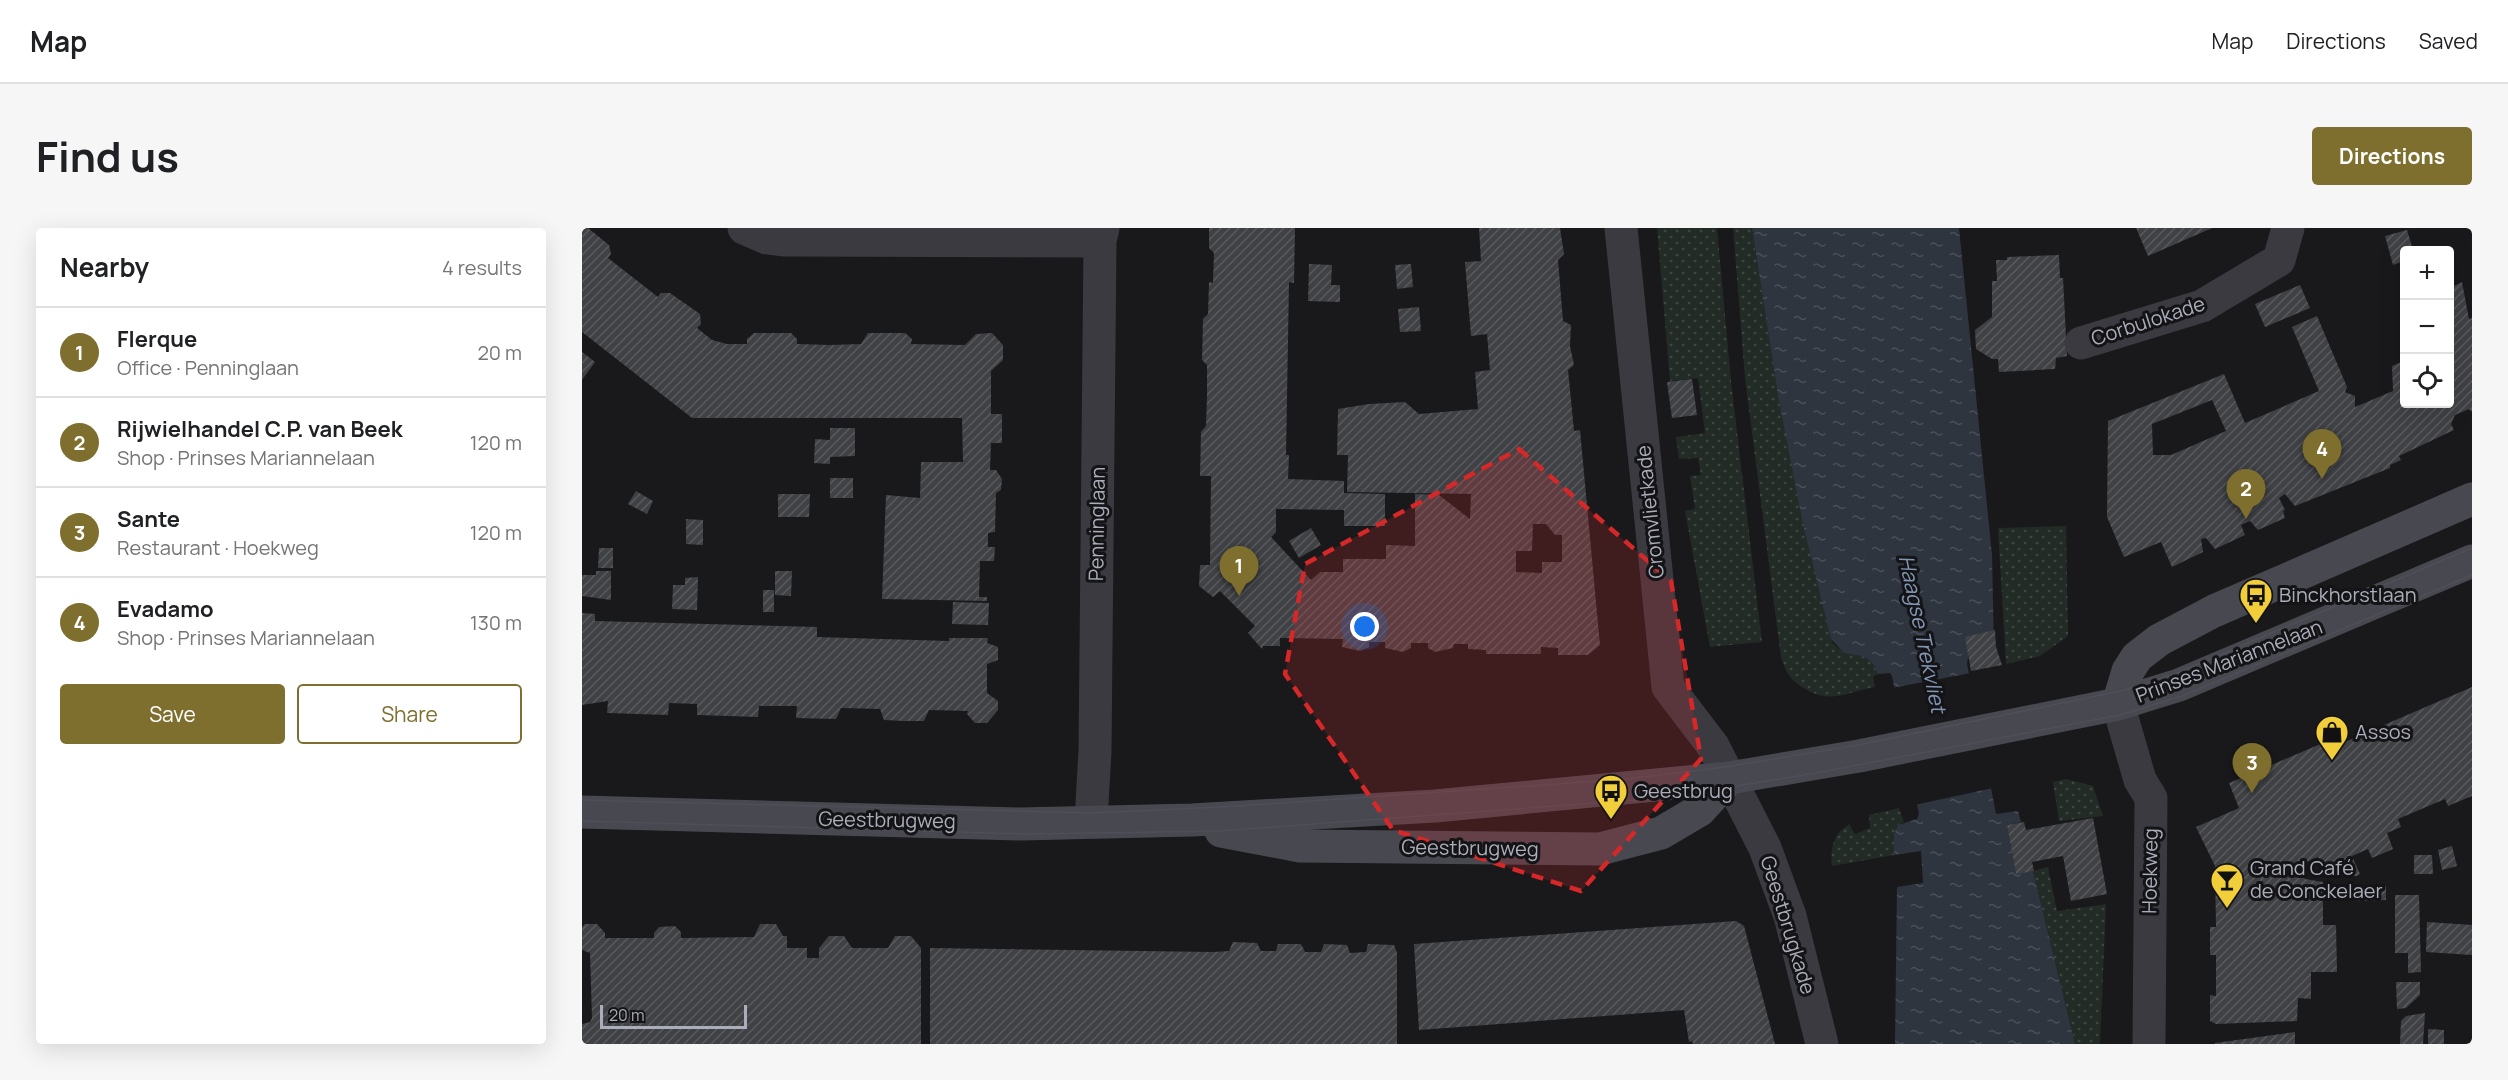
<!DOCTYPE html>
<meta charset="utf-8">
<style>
:root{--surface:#fff;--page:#f6f6f6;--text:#202124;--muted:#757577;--line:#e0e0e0;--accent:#7e6f2e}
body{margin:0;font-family:Manrope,sans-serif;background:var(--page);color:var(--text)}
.controls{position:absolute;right:18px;top:18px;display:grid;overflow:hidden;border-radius:6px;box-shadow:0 6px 24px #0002}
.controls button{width:54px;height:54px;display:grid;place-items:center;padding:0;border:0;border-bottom:2px solid var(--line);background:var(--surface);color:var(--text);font:30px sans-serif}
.scale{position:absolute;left:18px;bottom:15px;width:147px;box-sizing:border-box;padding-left:6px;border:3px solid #abadba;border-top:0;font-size:16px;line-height:21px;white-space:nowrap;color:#abadba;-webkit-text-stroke:4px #141416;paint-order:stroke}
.you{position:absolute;left:783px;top:399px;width:21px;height:21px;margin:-15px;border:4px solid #fff;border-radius:50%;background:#1a73e8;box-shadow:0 0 0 9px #1a73e833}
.badge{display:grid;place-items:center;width:39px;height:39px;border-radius:50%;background:var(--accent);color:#fff;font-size:20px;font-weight:700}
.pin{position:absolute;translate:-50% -50px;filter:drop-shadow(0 2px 3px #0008)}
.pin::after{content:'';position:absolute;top:32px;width:21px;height:18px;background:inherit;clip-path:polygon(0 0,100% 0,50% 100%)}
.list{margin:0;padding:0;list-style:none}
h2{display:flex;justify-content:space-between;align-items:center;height:78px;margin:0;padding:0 24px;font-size:26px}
h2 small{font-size:20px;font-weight:400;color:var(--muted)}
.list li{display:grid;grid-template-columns:39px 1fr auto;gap:18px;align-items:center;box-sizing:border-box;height:90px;padding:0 24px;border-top:2px solid var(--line)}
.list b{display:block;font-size:22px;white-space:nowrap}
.list p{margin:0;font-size:20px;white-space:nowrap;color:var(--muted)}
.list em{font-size:20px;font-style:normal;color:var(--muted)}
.actions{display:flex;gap:12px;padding:18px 24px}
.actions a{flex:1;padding:14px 0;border:2px solid var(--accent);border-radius:6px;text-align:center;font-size:21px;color:var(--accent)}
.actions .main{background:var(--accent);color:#fff}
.icon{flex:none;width:33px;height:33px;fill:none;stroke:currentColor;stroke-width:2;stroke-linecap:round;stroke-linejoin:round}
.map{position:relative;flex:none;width:1890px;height:816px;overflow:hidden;border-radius:6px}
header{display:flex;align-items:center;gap:36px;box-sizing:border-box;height:84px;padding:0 30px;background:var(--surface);border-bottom:2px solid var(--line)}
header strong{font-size:28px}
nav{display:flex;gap:33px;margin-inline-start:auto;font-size:21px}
.intro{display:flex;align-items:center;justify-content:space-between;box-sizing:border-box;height:144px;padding:0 36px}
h1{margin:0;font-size:42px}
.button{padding:15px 27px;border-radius:6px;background:var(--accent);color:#fff;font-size:21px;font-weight:700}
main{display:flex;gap:36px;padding:0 36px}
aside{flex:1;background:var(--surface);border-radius:6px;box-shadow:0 6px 24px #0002}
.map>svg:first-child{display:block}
</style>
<header>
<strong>Map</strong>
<nav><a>Map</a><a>Directions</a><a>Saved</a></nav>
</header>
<div class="intro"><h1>Find us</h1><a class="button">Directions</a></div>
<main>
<aside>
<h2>Nearby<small>4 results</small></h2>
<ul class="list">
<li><span class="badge">1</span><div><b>Flerque</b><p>Office · Penninglaan</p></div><em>20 m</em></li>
<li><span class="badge">2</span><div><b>Rijwielhandel C.P. van Beek</b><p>Shop · Prinses Mariannelaan</p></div><em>120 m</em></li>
<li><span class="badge">3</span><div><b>Sante</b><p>Restaurant · Hoekweg</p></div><em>120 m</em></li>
<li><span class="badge">4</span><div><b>Evadamo</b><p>Shop · Prinses Mariannelaan</p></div><em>130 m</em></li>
</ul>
<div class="actions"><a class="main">Save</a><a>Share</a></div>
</aside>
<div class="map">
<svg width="1890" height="816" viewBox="0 0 1890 816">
<defs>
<pattern id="grass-dots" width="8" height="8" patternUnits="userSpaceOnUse" patternTransform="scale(1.5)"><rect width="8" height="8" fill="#222b25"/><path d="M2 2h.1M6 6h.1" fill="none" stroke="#3f4743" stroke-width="1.8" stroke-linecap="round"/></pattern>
<pattern id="water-ripples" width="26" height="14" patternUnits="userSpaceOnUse" patternTransform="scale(1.5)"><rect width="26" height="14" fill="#2e353f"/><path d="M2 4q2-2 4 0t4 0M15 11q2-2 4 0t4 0" fill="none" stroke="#4a5059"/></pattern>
<pattern id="building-hatch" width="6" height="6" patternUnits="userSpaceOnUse" patternTransform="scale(1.5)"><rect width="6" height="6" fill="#404145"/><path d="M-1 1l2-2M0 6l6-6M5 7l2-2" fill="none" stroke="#595a5e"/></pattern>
</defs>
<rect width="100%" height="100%" fill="#19191b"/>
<path fill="url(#grass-dots)" d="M1075,0H1135L1149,153L1180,414L1128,419L1103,283L1113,281L1108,248L1119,247L1116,230L1097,231L1094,209L1123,205L1116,150L1088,153Z
M1151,0H1170L1196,168L1250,414C1263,432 1283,415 1296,446L1291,449L1293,459C1261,465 1247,478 1217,457C1207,450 1203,442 1199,430L1163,150Z
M1484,298L1486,408L1458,428L1424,436L1416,300Z
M1484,551L1511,558L1521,588L1477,593L1471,554Z
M1317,580L1322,594L1316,597L1312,606V627L1250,638C1248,620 1251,607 1267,596L1273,606L1288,600L1287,587Z
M1466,639L1475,683L1524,676L1518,816H1493L1451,643Z"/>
<path fill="url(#water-ripples)" d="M1170,0H1377L1410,327L1412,423L1386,429L1385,436L1414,586L1436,583L1439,594L1425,597L1434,645L1451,643L1493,816H1313L1315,659L1341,655L1339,623L1312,627V606L1316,597L1335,591L1337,586L1310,448L1308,445L1296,446C1288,427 1281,428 1262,425L1249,411L1221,296L1196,168Z"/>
<path fill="#19191b" d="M1389,445L1411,560L1332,577L1310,460Z"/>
<path fill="url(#building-hatch)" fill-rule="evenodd" d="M0,0H6L27,17L29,26L26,30L76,69L79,65H88L118,86L119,96L115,100L130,112L145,116H165V111L172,105H209L215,111V116L248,117L279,116L286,105H323L330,111L329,116L383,117L394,106L410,105L421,117V132L409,143V186H420V215H409L408,242H414L420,251L419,262L414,265L413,304L406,305V319H413L412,333H398L397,369H405V373L300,371L304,267L338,270L339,234H381L380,190H110L0,104Z
M627,0H713L712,55L707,54L704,227H707L706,251L762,253V265L803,266V298H762V282L694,281V304L689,309L729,352L738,344H761V331H804V317L833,318V266L857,267L888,291L889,266L765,264L766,227H755L756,181L787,176L823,174L837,186L896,181L893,144L908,142L905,106L889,108L883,34L899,33L897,0H978L982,26L976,32L981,93L989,97L988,118L992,137L986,142L989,172L992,203L998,202L1018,417L1006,427H976V420L959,419V426H904V422L886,421V416H872L871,420L853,424L846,420V415H829V420L821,424L803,420V414H787V419L778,423L760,419L761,411L698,410V418H681L680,421L666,405L673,398L638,363L631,369L617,358L618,337H628L629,248H618L619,204L624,198L625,167V137L620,132L621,91L626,86L627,54L631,55L632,25L627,20ZM951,296H964L973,307H980V334H960V345L934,344V323H950Z
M1554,0H1630L1566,28Z
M1825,2L1831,22H1822V33L1811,37L1803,8Z
M1477,27L1478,50H1481L1485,128L1474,130L1473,141L1417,144L1416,131H1410L1394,121L1393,102L1410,89V53H1415L1414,32H1425V29Z
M727,36L750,37L749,57H758V74L726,73Z
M829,36L831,59L815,61L813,37Z
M1880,54L1887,91L1890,90V184L1887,181L1873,187L1869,196L1872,202L1817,228L1819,232L1808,237V240L1713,278L1703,266L1697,270L1703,282L1701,283L1703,290L1676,302L1668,293L1659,297L1663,307L1633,321L1624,310L1619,311L1621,324L1590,339L1579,314L1542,329L1525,289L1526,193L1642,146L1663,195L1737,163L1710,99L1735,88L1765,159L1763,164L1773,168V179L1811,163L1810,138L1822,133V176H1868V60ZM1630,172L1644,203L1589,227H1571L1570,196Z
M1718,57L1728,80L1683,99L1673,76Z
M837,79L839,103L818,104L816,81Z
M0,124L13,134L0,152Z
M1110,151L1115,187L1090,190L1085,154Z
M248,200H273V228L248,229V236L232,235L233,211L248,212Z
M248,250H271V270H248Z
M54,263L71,273L65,286L46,276Z
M196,266H228L227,289H196Z
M104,291L121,292V317L104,316Z
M729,300L739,317L717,330L707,313Z
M17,320H31V340H16Z
M14,343H29V372L0,368V347H14Z
M193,343H210L209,368L193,367Z
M116,349L115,382L90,381L91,357H103V350Z
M181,362H192V384H181Z
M371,374L407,375L406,397L370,396Z
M0,385L13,386V393L235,399V409L367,413V410H406L405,415L416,419V432L405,436V465L416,473V482L405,495H393L385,486L386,483L347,482L342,493H321L302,492L298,481L259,480L254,491L214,490L215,478H177L176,489L115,487V476L87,475L86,487L25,485L26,473L0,477Z
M1413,402L1414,419L1420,437L1389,443L1383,409Z
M1890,459V568L1866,578L1863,571L1816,591L1819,599L1805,605L1811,621L1790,630L1786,621L1770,628L1778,646L1775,648H1758L1752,636L1741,641L1736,629L1693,648H1722L1723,651L1741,654V697H1754L1755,744H1729V771L1716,770L1715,793L1634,796L1628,793V767L1634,768V727H1628V699H1634L1633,638L1614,599L1657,580L1647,555L1762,506L1765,513Z
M1511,590L1525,666L1489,673L1481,628L1450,634L1452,643L1434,646L1425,597L1442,594L1444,602Z
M1870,618L1875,638L1860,642L1856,622Z
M1832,627H1850L1851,646H1832Z
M1773,658H1804V672L1773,673Z
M1813,667H1837L1839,744L1826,745V725H1813Z
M1154,693L1162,698L1193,816H1111L1110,813L1107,814L1102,782L837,802L832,716Z
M1845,694L1890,697V727L1844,724Z
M3,696H15L23,705V710H72V705L77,699L93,698L99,704V710L172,709L178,696H194L201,708H205V720H225V730H237V720L247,708H262L270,720H306L313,708H329L339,720V816H0V796L8,794L10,790L8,725L0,722V699Z
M651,714L675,715L679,723H694L696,716H719L723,724H739L742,716L765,717L768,725L784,724L786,716L812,717L815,725V816H348V720L631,724L647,723Z
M1814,754H1838V767L1824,780L1815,781Z
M1843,785L1841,816H1818L1819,793L1824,788Z
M1846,801L1862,802V816H1846Z
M1713,804V816H1633V815Z"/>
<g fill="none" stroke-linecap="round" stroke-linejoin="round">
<path stroke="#3a3a40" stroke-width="33" d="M162,0L185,10L201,12L518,13
M1039,0L1086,459L1131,518L1183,620L1208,688L1240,816
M1499,115L1620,78L1697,32L1706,0
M1536,476L1558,552L1569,570L1567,816
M509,593L513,523L518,13L521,0"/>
<path stroke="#484850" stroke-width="33" d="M1536,476L1546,443L1555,429L1577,412L1632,383L1890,271
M0,584L439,596L610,592L853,578L1147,550L1277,528L1536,476L1597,457L1890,333
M639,603L718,618L1018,621L1079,605L1118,582L1147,550"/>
<path stroke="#4f4f57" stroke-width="1.5" d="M0,572L510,585L640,579L1046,551L1143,539L1276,517L1539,463L1593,446L1890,320
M0,593L446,606L637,603L1081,570L1234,545L1538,487L1600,468L1890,347"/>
</g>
<path fill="#d62828" fill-opacity="0.2" stroke="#d62828" stroke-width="4.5" stroke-dasharray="12 8" stroke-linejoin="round" d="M937,221L1089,353L1119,531L999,663L811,602L703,446L723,336Z"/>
<defs>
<symbol id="bus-pin" viewBox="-11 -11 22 30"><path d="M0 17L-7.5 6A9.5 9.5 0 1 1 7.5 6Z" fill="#f2ce3a" stroke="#141416"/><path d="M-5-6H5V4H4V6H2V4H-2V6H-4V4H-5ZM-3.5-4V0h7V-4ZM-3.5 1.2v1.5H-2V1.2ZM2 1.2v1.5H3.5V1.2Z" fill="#111"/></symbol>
<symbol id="shop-pin" viewBox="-11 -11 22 30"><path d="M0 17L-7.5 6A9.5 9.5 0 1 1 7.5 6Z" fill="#f2ce3a" stroke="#141416"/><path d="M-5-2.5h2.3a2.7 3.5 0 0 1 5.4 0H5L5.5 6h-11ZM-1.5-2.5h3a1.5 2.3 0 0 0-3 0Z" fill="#111"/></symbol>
<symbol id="bar-pin" viewBox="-11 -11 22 30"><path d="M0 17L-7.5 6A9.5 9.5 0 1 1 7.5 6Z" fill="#f2ce3a" stroke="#141416"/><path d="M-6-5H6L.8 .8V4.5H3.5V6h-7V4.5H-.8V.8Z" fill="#111"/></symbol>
</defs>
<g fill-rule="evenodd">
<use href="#bus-pin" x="1655" y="348" width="38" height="52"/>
<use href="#shop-pin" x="1731" y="485" width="38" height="52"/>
<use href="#bus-pin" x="1010" y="544" width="38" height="52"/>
<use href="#bar-pin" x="1626" y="633" width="38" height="52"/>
</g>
<g text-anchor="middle" stroke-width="6" stroke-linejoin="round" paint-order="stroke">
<g font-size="20" fill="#abadba" stroke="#141416">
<text transform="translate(1566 93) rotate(-18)" y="7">Corbulokade</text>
<text transform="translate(1068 284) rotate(-96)" y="7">Cromvlietkade</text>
<text transform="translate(515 296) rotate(-89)" y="7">Penninglaan</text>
<text transform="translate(1647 433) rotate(-21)" y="7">Prinses Mariannelaan</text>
<text transform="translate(305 592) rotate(1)" y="7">Geestbrugweg</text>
<text transform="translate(888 620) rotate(1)" y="7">Geestbrugweg</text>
<text transform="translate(1568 643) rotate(-89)" y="7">Hoekweg</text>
<text transform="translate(1206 697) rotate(73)" y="7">Geestbrugkade</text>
</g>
<g font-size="20" fill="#abadba" stroke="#141416" text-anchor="start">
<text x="1697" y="374">Binckhorstlaan</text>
<text x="1773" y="511">Assos</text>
<text x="1052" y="570">Geestbrug</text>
<text x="1668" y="647">Grand Café<tspan x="1668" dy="23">de Conckelaer</tspan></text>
</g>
<g font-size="21" font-style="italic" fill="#8296b5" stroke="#141416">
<text transform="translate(1340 406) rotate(78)" y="7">Haagse Trekvliet</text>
</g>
</g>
</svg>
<div class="controls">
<button>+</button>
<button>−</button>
<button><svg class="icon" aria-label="locate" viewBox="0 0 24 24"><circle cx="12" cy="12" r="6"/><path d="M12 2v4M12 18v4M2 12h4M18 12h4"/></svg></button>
</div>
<div class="scale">20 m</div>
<div class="you"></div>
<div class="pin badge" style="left:657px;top:368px">1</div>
<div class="pin badge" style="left:1664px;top:291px">2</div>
<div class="pin badge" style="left:1670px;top:565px">3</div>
<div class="pin badge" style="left:1740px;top:251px">4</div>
</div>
</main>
